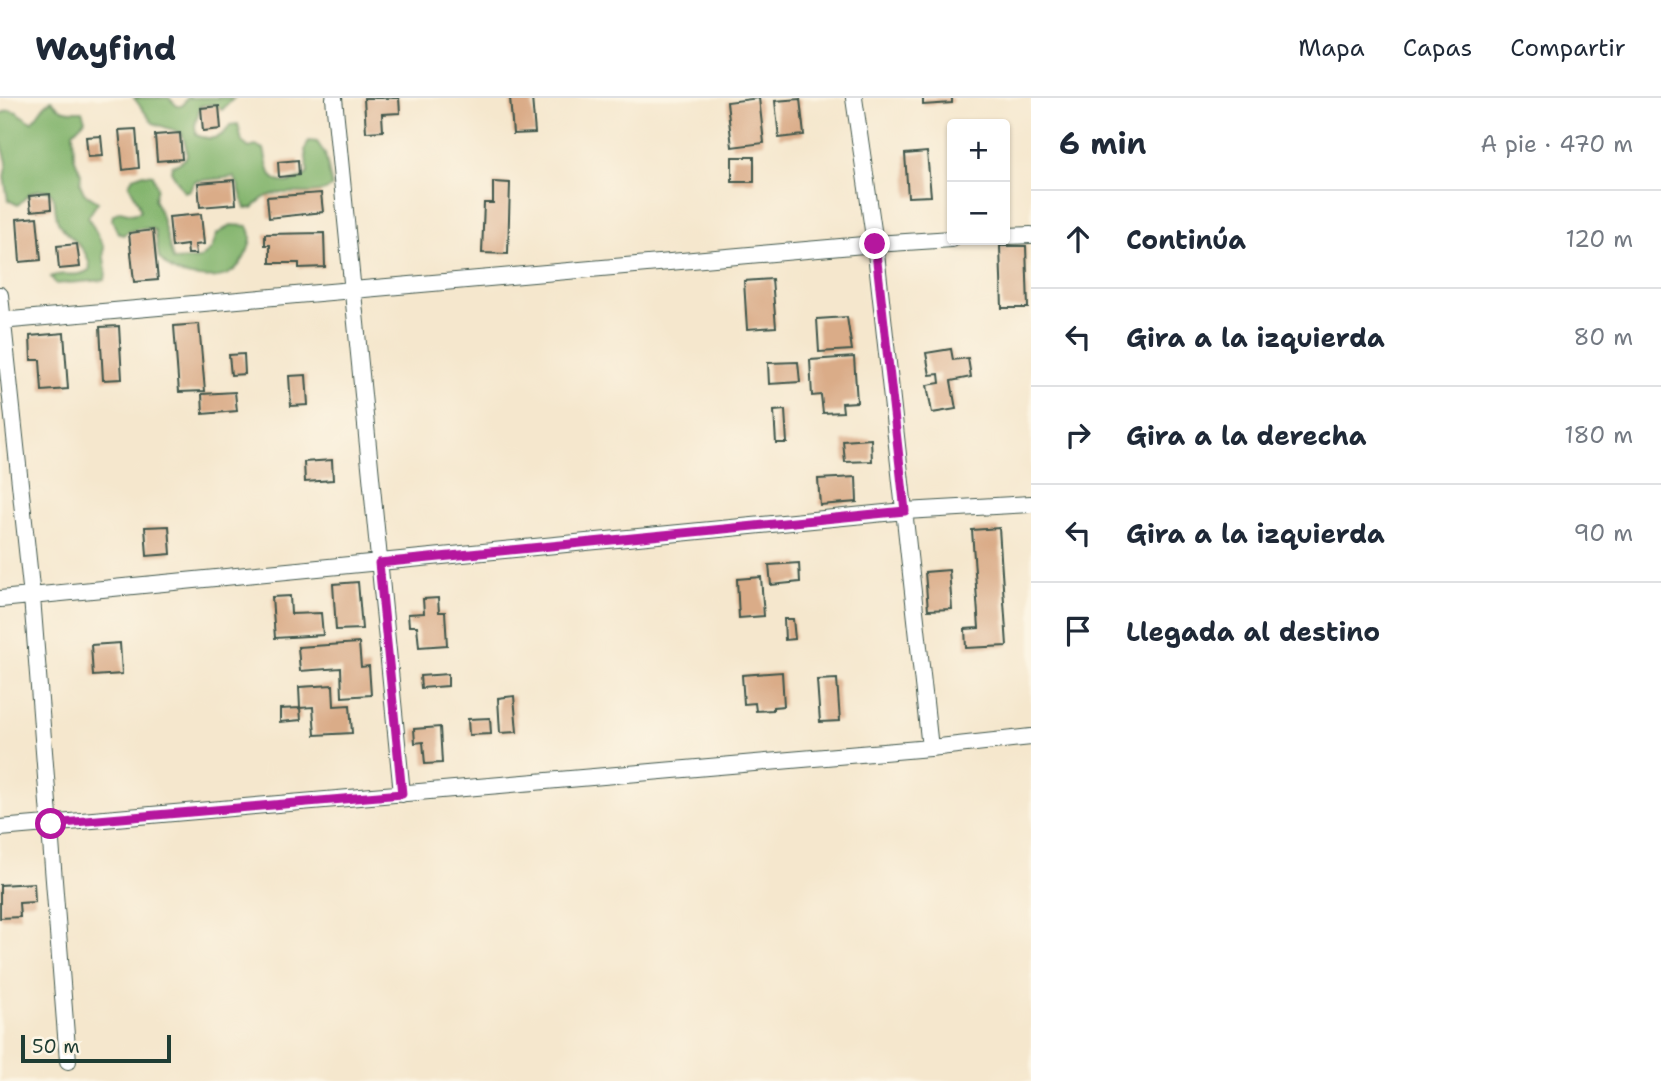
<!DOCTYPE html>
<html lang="es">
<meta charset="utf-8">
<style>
:root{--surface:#fff;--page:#f6f6f7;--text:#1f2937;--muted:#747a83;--line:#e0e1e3}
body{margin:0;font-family:"Shantell Sans",sans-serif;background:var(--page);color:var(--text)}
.controls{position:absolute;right:21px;top:21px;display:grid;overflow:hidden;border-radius:7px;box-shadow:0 2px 5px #0004}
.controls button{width:63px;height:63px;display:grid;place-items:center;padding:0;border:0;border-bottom:2px solid var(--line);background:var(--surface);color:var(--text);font:35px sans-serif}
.scale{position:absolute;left:21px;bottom:18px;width:150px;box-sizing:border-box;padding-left:7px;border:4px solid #1f3d34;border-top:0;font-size:19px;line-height:24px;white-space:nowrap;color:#1f3d34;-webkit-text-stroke:5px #fcf5e5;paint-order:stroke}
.stop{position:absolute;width:21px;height:21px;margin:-16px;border:5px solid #b5179e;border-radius:50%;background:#fff}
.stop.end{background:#b5179e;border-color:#fff;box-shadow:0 2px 7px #0008}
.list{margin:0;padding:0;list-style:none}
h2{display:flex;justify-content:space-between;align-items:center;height:91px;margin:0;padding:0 28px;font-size:30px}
h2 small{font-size:23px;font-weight:400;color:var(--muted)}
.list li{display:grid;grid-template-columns:46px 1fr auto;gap:21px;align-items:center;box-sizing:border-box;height:98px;padding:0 28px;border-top:2px solid var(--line)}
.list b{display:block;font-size:26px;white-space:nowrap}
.list em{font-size:23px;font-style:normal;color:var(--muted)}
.icon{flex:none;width:38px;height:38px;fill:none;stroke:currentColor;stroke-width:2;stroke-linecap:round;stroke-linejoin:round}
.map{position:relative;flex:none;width:1031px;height:983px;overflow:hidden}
header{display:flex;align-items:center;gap:42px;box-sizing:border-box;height:98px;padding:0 35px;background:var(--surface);border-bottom:2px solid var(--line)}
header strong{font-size:33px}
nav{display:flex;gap:38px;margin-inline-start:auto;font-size:24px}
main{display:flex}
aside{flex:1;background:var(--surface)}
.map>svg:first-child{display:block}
</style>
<header>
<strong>Wayfind</strong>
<nav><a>Mapa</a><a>Capas</a><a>Compartir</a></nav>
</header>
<main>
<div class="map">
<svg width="1031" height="983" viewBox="0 0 1031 983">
<rect width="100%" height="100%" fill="#fcf5e5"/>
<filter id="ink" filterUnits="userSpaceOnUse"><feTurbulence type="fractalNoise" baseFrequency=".0143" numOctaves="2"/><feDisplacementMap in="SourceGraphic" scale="14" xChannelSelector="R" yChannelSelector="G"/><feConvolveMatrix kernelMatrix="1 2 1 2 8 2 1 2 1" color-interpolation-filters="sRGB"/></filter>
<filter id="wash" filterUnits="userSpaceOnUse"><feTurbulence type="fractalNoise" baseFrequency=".00686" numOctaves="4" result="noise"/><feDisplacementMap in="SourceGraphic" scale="28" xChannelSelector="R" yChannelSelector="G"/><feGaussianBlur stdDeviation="1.57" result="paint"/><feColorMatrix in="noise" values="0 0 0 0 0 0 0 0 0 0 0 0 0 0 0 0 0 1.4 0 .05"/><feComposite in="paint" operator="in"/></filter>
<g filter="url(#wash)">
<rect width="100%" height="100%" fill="#f5e7cd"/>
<path fill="#84b56e" stroke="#527951" stroke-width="2" d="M134,0H169L177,8H182L187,0H234L222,12L213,6L200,8L195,28L196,37C210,43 223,41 230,27L238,26L242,44L249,50L256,48L264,51C266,59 267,72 272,79C281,89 300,83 308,75L305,51L309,43L317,44L325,56L332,89C306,104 273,82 253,110H245C241,100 240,87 234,79L195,83L190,92L184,94L171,73L172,68C194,60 187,55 182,35L153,25Z
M52,2C59,14 69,13 82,13L85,22L73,34L74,59L81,76L80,86L84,95L98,104L88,119L104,149C102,161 108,170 105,182L56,186L51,179C64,172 78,182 90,171C88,147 70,143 59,125C53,115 58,103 50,93C33,89 28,97 18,107L8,102L4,79L7,64L0,39V16L9,12L17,14L31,24C40,17 41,7 52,2Z
M141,76L153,77L157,89L154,101L161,116L173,162L199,161L211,152L217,136L231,127L247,128C258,140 243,167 230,175C217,183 189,179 176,174C169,171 164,165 159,160L155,132C146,129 130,131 123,137L118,135L112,122L113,117L120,113L132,116L140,114C141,104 132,96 129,86L133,79Z"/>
<g id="blocks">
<path fill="#daac88" d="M364,0H399L400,15L382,16L383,33L366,34Z
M510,0H532L535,35L513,36Z
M759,0L764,45L732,49L727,4Z
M923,0H952V5L923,7Z
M800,1L804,37L779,40L775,3Z
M219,8L221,31L203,33L201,10Z
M136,31L139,70L123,72L119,32Z
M180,35L182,61L157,63L155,37Z
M101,38L103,58L88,59L86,39Z
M927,54L931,98L908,99L905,56Z
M732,59H754V84H732Z
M298,62L299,77L279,79L278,64Z
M234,82L236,106L200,109L198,85Z
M493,84L510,85L508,156L482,155L484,105H493Z
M321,95L323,114L269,120L267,99Z
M50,96L51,111L31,113L29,98Z
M201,116L204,146L195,147L196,156H188L187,147L172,149L169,119Z
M37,119L41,162L20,164L17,121Z
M153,132L158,182L134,184L129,135Z
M324,135L325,169L299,170V165H270V147H265V136Z
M77,146L80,169L59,171L57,148Z
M1000,148H1026L1028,210H1002Z
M772,181L776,229L747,231L744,183Z
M847,219L852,252L819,254L817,221Z
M199,226L205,293L179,294L174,228Z
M119,228L122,281L103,282L100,229Z
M64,235L68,291L42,293L40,262H31L30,238Z
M951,251L953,262L968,260L971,279L951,283L956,311L932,315L927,287L940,285L939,276L930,277L926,255Z
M244,256L245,276L231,277L229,257Z
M854,259L857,304L842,305L843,314L823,315L821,297L812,298L810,262Z
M798,264L800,284L769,286L768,265Z
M306,277L308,307L291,308L289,278Z
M235,294L237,313L203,316L202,296Z
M785,312L787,345H776L774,313Z
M871,341L872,363L845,364L843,343Z
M332,362L333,382L305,384L304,364Z
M856,379L857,404L820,407L818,381Z
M169,428L171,456L147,458L145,429Z
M999,430L1007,548L966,550L965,531L979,530L972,432Z
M799,465L800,484L771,487L769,467Z
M949,472L952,511L928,512L925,474Z
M761,479L764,518L739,520L737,481Z
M358,484L362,531L336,532L333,486Z
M290,498L291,516L321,515L323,537L275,540L272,499Z
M438,500L439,514H445L447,547L419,549L417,528H409L408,516L424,515L423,501Z
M784,521H793L795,541L785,542Z
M120,545L122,576L93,578L91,547Z
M359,545L361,569L369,568L371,597L342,599L341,570L300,573L298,549Z
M782,574L784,608L773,609V612L756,613L755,605L744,606L742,577Z
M448,576V588L421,590L420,578Z
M837,581L840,623L820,624L817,582Z
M333,587L334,608L350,607L352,635L315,637L313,609L300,610L299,589Z
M514,598L517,634L500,635L498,600Z
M300,610L301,622L280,624V611Z
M490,620L491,636L469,637L468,621Z
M440,629L442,665L425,666L423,644L415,645L414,631Z
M34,785L35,804L19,805L20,819L0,820V787Z"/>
</g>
</g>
<g filter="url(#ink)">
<use href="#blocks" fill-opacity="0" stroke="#3f564b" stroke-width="2"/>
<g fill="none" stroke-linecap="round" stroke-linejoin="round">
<defs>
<path id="street" d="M334,0L402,696
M854,0L875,146L930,650
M1005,138L1031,137
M0,197L32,499L68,963
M0,223L875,146L952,141
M0,501L905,413L1031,406
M0,730L930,650L1031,639"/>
</defs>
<use href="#street" stroke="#3f564b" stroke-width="18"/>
<use href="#street" stroke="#fff" stroke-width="16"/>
</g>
</g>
<g fill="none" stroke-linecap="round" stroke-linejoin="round" filter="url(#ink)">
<path stroke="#b5179e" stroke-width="9" d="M51,726L402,696L379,465L905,413L875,146"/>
</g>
</svg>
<div class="controls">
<button>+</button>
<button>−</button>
</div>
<div class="scale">50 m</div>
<div class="stop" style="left:51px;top:726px"></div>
<div class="stop end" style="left:875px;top:146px"></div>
</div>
<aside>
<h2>6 min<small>A pie · 470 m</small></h2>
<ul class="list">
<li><svg class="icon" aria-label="ahead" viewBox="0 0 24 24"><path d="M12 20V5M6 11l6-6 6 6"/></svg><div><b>Continúa</b></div><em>120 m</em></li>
<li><svg class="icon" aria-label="left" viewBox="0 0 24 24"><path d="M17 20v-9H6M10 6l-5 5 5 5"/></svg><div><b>Gira a la izquierda</b></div><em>80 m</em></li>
<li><svg class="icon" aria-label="right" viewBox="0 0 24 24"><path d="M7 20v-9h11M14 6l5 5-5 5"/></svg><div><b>Gira a la derecha</b></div><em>180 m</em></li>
<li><svg class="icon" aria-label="left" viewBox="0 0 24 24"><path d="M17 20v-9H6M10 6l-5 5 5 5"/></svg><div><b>Gira a la izquierda</b></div><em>90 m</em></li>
<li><svg class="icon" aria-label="arrive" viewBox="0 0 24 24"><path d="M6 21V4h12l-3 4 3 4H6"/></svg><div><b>Llegada al destino</b></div></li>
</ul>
</aside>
</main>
